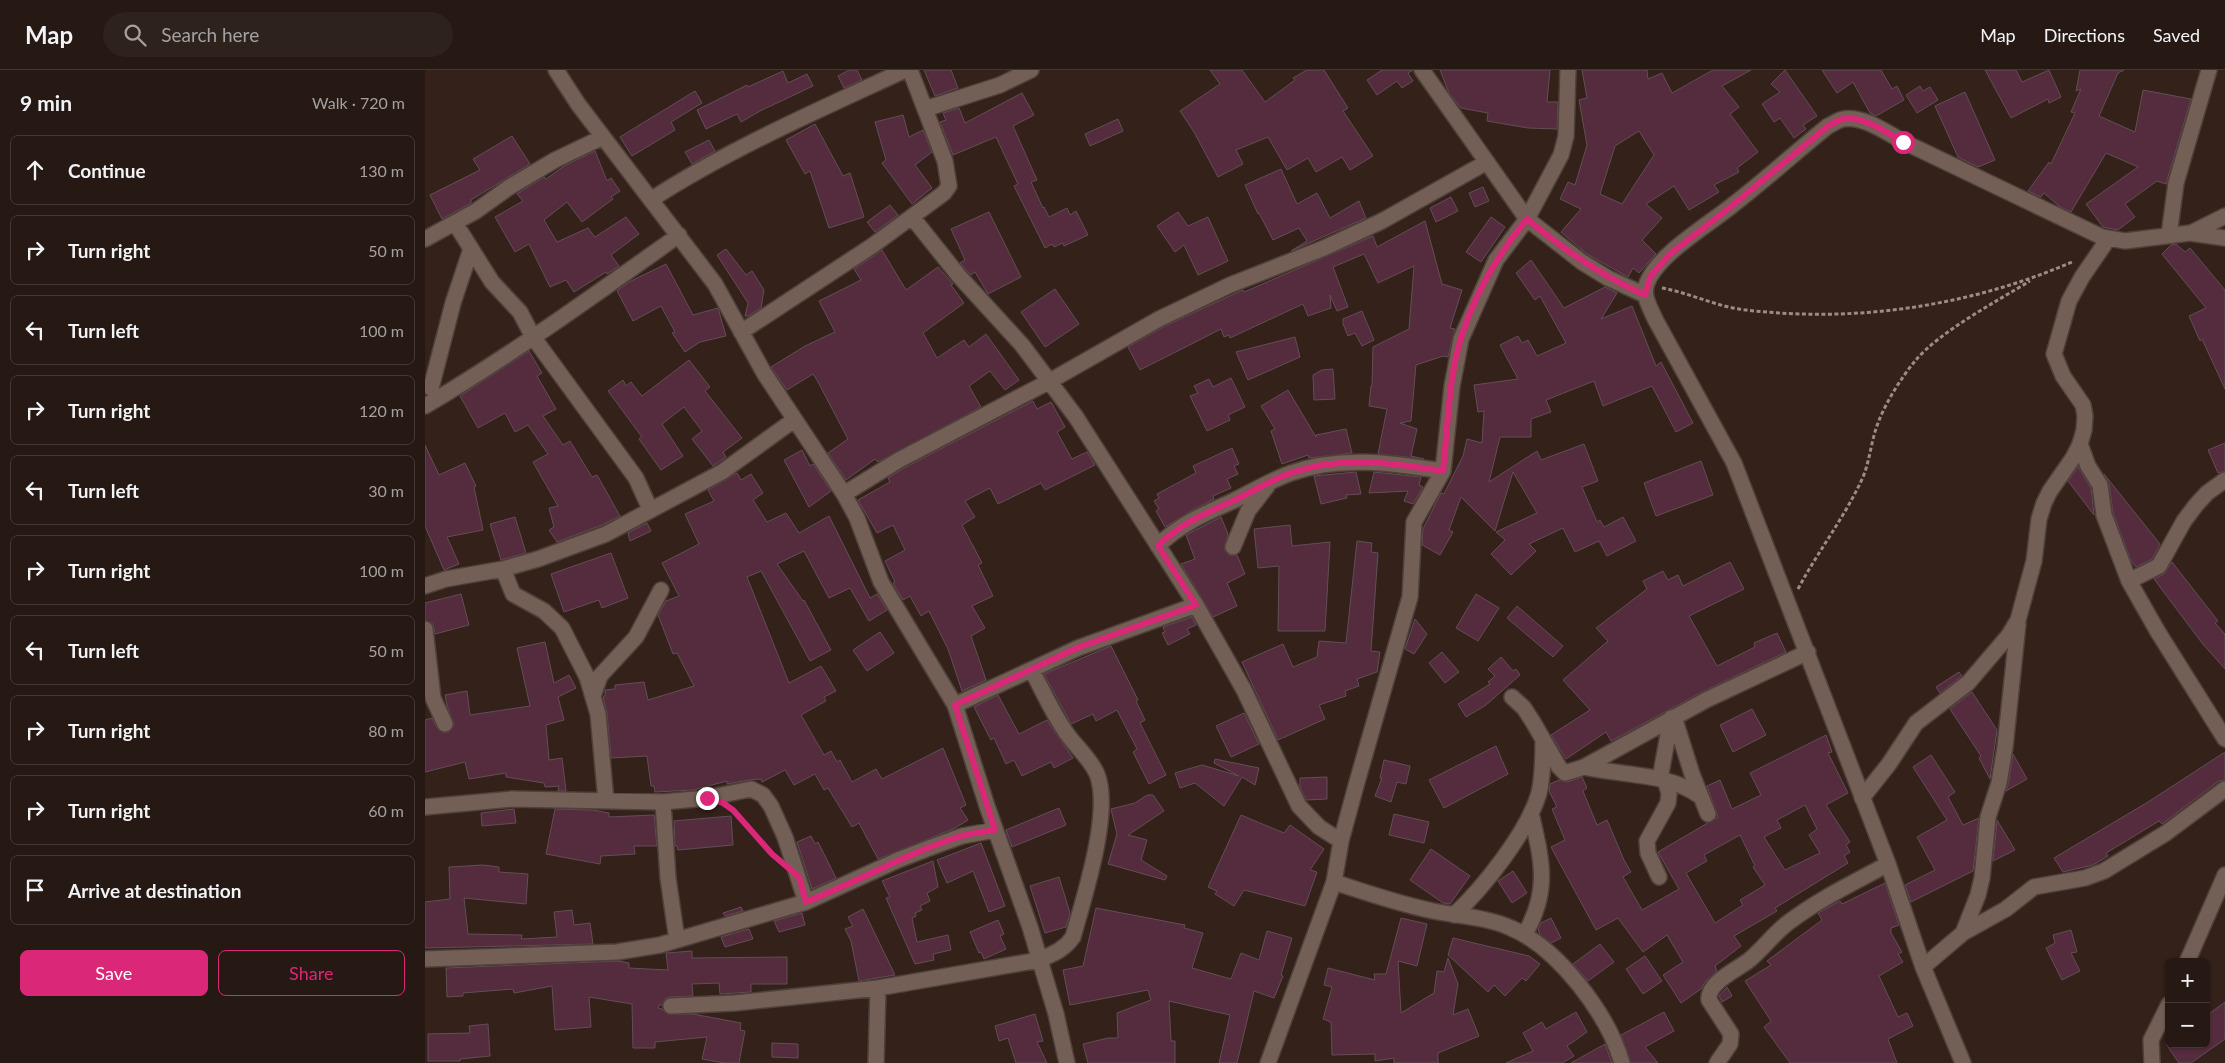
<!DOCTYPE html>
<meta charset="utf-8">
<style>
:root{--surface:#261914;--page:#2e221d;--text:#f1f3f6;--muted:#a4a0a0;--line:#423834;--accent:#db2777}
body{margin:0;font-family:Lato,sans-serif;background:var(--page);color:var(--text)}
.controls{position:absolute;right:15px;bottom:15px;display:grid;overflow:hidden;border-radius:8px;box-shadow:0 1px 4px #0004}
.controls button{width:45px;height:45px;display:grid;place-items:center;padding:0;border:0;border-bottom:1px solid var(--line);background:var(--surface);color:var(--text);font:25px sans-serif}
.stop{position:absolute;width:15px;height:15px;margin:-11px;border:4px solid #db2777;border-radius:50%;background:#fff}
.stop.end{background:#db2777;border-color:#fff;box-shadow:0 1px 5px #0008}
.list{margin:0;padding:0;list-style:none}
h2{display:flex;justify-content:space-between;align-items:center;height:65px;margin:0;padding:0 20px;font-size:21px}
h2 small{font-size:16px;font-weight:400;color:var(--muted)}
.list li{display:grid;grid-template-columns:32px 1fr auto;gap:15px;align-items:center;box-sizing:border-box;height:70px;margin:0 10px 10px;padding:0 10px;border:1px solid var(--line);border-radius:8px}
.list b{display:block;font-size:19px;white-space:nowrap}
.list em{font-size:16px;font-style:normal;color:var(--muted)}
.actions{display:flex;gap:10px;padding:15px 20px}
.actions a{flex:1;padding:11px 0;border:1px solid var(--accent);border-radius:8px;text-align:center;font-size:18px;color:var(--accent)}
.actions .main{background:var(--accent);color:#fff}
.icon{flex:none;width:28px;height:28px;fill:none;stroke:currentColor;stroke-width:2;stroke-linecap:round;stroke-linejoin:round}
.map{position:relative;flex:none;width:1800px;height:993px;overflow:hidden}
header{display:flex;align-items:center;gap:30px;box-sizing:border-box;height:70px;padding:0 25px;background:var(--surface);border-bottom:1px solid var(--line)}
header strong{font-size:24px}
nav{display:flex;gap:28px;margin-inline-start:auto;font-size:18px}
.search{width:350px;height:45px;background:var(--page);display:flex;align-items:center;gap:12px;box-sizing:border-box;padding:0 18px;border-radius:28px;color:var(--muted);font-size:19px}
main{display:flex}
aside{flex:1;background:var(--surface)}
.map>svg:first-child{display:block}
</style>
<header>
<strong>Map</strong>
<div class="search"><svg class="icon" aria-label="search" viewBox="0 0 24 24"><circle cx="10" cy="10" r="6"/><path d="M15 15l6 6"/></svg>Search here</div>
<nav><a>Map</a><a>Directions</a><a>Saved</a></nav>
</header>
<main>
<aside>
<h2>9 min<small>Walk · 720 m</small></h2>
<ul class="list">
<li><svg class="icon" aria-label="ahead" viewBox="0 0 24 24"><path d="M12 20V5M6 11l6-6 6 6"/></svg><div><b>Continue</b></div><em>130 m</em></li>
<li><svg class="icon" aria-label="right" viewBox="0 0 24 24"><path d="M7 20v-9h11M14 6l5 5-5 5"/></svg><div><b>Turn right</b></div><em>50 m</em></li>
<li><svg class="icon" aria-label="left" viewBox="0 0 24 24"><path d="M17 20v-9H6M10 6l-5 5 5 5"/></svg><div><b>Turn left</b></div><em>100 m</em></li>
<li><svg class="icon" aria-label="right" viewBox="0 0 24 24"><path d="M7 20v-9h11M14 6l5 5-5 5"/></svg><div><b>Turn right</b></div><em>120 m</em></li>
<li><svg class="icon" aria-label="left" viewBox="0 0 24 24"><path d="M17 20v-9H6M10 6l-5 5 5 5"/></svg><div><b>Turn left</b></div><em>30 m</em></li>
<li><svg class="icon" aria-label="right" viewBox="0 0 24 24"><path d="M7 20v-9h11M14 6l5 5-5 5"/></svg><div><b>Turn right</b></div><em>100 m</em></li>
<li><svg class="icon" aria-label="left" viewBox="0 0 24 24"><path d="M17 20v-9H6M10 6l-5 5 5 5"/></svg><div><b>Turn left</b></div><em>50 m</em></li>
<li><svg class="icon" aria-label="right" viewBox="0 0 24 24"><path d="M7 20v-9h11M14 6l5 5-5 5"/></svg><div><b>Turn right</b></div><em>80 m</em></li>
<li><svg class="icon" aria-label="right" viewBox="0 0 24 24"><path d="M7 20v-9h11M14 6l5 5-5 5"/></svg><div><b>Turn right</b></div><em>60 m</em></li>
<li><svg class="icon" aria-label="arrive" viewBox="0 0 24 24"><path d="M6 21V4h12l-3 4 3 4H6"/></svg><div><b>Arrive at destination</b></div></li>
</ul>
<div class="actions"><a class="main">Save</a><a>Share</a></div>
</aside>
<div class="map">
<svg width="1800" height="993" viewBox="0 0 1800 993">
<rect width="100%" height="100%" fill="#33211a"/>
<path fill="#542c3d" stroke="#634e56" fill-rule="evenodd" d="M424,0H432L437,10L419,18L413,6Z
M499,0H526L533,18L510,26Z
M785,0H817L840,32L870,10L868,8L882,0H899L923,38L918,41L948,86L925,100L917,87L891,102L883,88L862,100L843,67L811,80L818,94L793,107L769,62L755,41L795,14Z
M957,0H988L983,3L988,11L977,18L972,11L952,25L942,10Z
M1015,0H1125L1122,32H1133L1132,59L1103,58L1062,51L1063,43L1036,38L1024,23Z
M1157,0H1222L1223,9L1237,3L1247,23L1288,0H1326L1297,16L1314,37L1305,44L1333,82L1312,98L1314,102L1289,115L1294,122L1264,140L1249,116L1221,134L1237,148L1217,170L1231,184L1214,203L1208,198L1203,207L1162,184L1136,162L1156,139L1135,129L1143,112L1150,115L1162,75L1154,30L1162,28ZM1214,61L1229,85L1197,134L1175,124L1190,76Z
M1360,0L1392,46L1378,55L1381,59L1369,68L1355,48L1349,52L1337,34L1355,22L1346,14Z
M1397,0H1456L1467,19L1472,16L1479,30L1451,46L1445,43L1428,12L1412,23Z
M1560,0H1591L1597,12L1624,0L1636,27L1624,33L1623,29L1586,48Z
M1655,0H1699L1693,3L1674,46L1710,62L1718,20L1766,29L1741,114L1732,111L1700,134L1710,147L1693,160L1678,157L1661,134L1713,97L1681,83L1646,142L1635,137L1619,123L1616,127L1603,121L1624,92L1626,94L1650,43L1646,42L1656,19L1651,21Z
M358,1L363,13L382,4L388,16L335,41L316,52L312,44L281,59L272,40L322,15L323,17Z
M1495,16L1498,21L1505,17L1513,30L1492,43L1481,25Z
M270,21L277,33L246,52L250,60L207,86L195,67Z
M1540,22L1570,90L1553,97L1533,87L1510,36Z
M597,23L609,45L588,56L612,110L606,112L618,138L619,137L624,147L642,138L645,145L651,141L663,165L639,176L638,173L629,177L627,174L620,178L589,116L593,114L571,67L528,85L515,52L521,50L518,43L534,38L540,53Z
M478,45L484,67L498,60L507,82L490,95L507,118L487,134L457,93L461,90L450,52Z
M693,49L698,61L665,76L660,64Z
M390,54L418,106L425,103L439,147L404,158L385,101L380,104L361,70Z
M87,66L105,94L46,130V133L17,149L5,125L55,100L48,89Z
M284,70L290,81L267,94L260,82Z
M170,81L182,111L186,108L195,121L186,127L188,129L157,152L142,132L119,150L132,172L163,158L170,167L201,147L214,164L186,185L194,196L182,204L181,202L149,222L141,210L125,217L104,174L90,182L70,147L98,131L92,124L119,107L121,109L139,96Z
M856,99L872,134L892,123L905,148L934,131L941,148L866,181L882,171L874,158L848,170L834,143L833,144L820,115Z
M1058,117L1064,131L1050,137L1044,123Z
M1026,127L1033,141L1011,152L1005,138Z
M465,135L473,145L450,162L442,152Z
M564,142L596,207L563,224L550,202L546,205L535,193L540,190L526,159Z
M753,142L763,156L783,147L803,191L773,205L759,175L750,182L732,156Z
M1066,147L1080,157L1056,192L1041,182Z
M1000,151L1017,214L1037,220L1025,258L1030,259L1023,287L1018,286L991,295L986,351L975,353L992,359L986,386L999,389L953,384L962,339L944,336L946,316H947L948,277L984,259L989,196L953,213L939,184L908,197L923,237L912,241L905,225L906,238L883,246L878,234L805,268L804,265L799,267L796,259L715,300L703,277L738,257L809,224L818,220L819,222L948,166L952,177Z
M1751,174L1760,182L1765,178L1800,220V319L1777,269L1775,271L1764,246L1781,238L1737,184L1746,175Z
M301,179L321,205L327,201L339,220L336,238L323,246H320L323,233L292,185Z
M457,180L481,220L513,197L528,214L526,215L539,233L498,263L512,288L539,270L544,277L561,264L594,310L580,320L565,301L544,316L556,337L453,392L450,389L421,410L403,383L423,369L392,310L388,304L362,320L346,297L380,276L410,262L394,231L436,210L429,199Z
M1106,190L1139,238L1180,217L1192,223L1176,249L1207,236L1231,296L1236,292L1268,353L1251,362L1227,316L1178,336L1169,311L1121,330L1126,342L1106,349V367H1075L1064,412L1112,381L1116,390L1159,374L1173,411L1157,417L1172,452L1175,450L1179,457L1198,447L1211,471L1182,486L1174,471L1150,482L1138,458L1104,474L1111,481L1086,505L1066,484L1080,470L1071,462L1112,443L1088,402L1070,461L1036,427L1024,460L1028,462L1015,485L997,475L998,459L1016,423L1019,424L1038,386L1042,369L1057,373L1059,341L1053,342L1049,315L1093,309L1075,275L1093,266L1097,273L1103,270L1112,286L1141,273L1115,226L1110,230L1091,203Z
M241,194L268,245L293,238L301,266L275,272L260,282L247,263L250,262L236,236L208,251L192,221L204,212Z
M630,219L654,254L620,277L596,242Z
M937,241L949,270L937,276L930,263L923,266L918,254V249Z
M870,267L875,287L823,310L811,282Z
M104,281L117,303L112,306L131,339L118,346L138,375L145,371L167,407L172,405L195,446L177,455L132,472L124,460L129,457L124,438L133,436L108,392L123,384L103,355L90,362L80,343L53,358L35,326Z
M264,290L285,317L280,321L317,368L298,382L301,387L288,396L267,369L277,361L259,337L237,354L258,386L236,400L214,369L217,367L183,321L198,310L201,316L206,312L217,326Z
M908,299L910,329L889,330L888,305L897,300Z
M806,308L820,337L803,345L805,350L782,361L765,326L773,323L769,316L784,309L788,317Z
M863,320L891,367V365L921,359L927,383L884,388L883,385L857,394L846,361L850,359L836,336Z
M608,331L612,339L626,332L640,357L632,362L647,389L662,382L670,395L620,420L616,413L573,434L565,418L540,431L550,447L537,455L557,493L553,495L568,526L547,536L560,558L546,566L561,610L537,621L523,579L504,541L496,546L485,526L478,530L468,513L470,512L460,491L480,480L468,455L452,463L433,430L465,412L463,408L479,398Z
M1800,373V401L1793,403L1783,380Z
M0,375L14,405L40,393L51,416L49,417L58,460L22,467L34,494L19,500L0,456Z
M807,378L814,394L809,396L813,404L802,409L806,418L788,426L789,429L764,442L740,457L731,441L734,439L729,431L734,428L732,424L771,403L768,396Z
M377,380L385,396L388,394L406,421L384,437L359,390Z
M1276,391L1288,425L1231,446L1219,413Z
M1653,397L1666,418L1669,445L1643,411Z
M931,402L936,424L921,425L922,428L896,434L889,406Z
M949,402L996,407L994,415L998,417L988,434L979,431L983,421L944,423Z
M312,403L316,410L326,404L338,423L328,430L342,452L361,443L374,463L404,446L445,528L452,524L462,540L444,551L425,518L404,528L379,481L352,494L378,531L379,530L406,580L385,591L336,501L322,507L364,613L396,596L411,621L399,627L401,631L376,645L399,685L406,681L412,692L415,690L427,712L451,699L457,709L518,678L541,735L535,738L543,750L528,759L453,789L434,753L427,757L403,718L399,720L390,704L369,715L360,700L337,712L336,709L324,710L302,714V711L268,720L230,722L229,716H226L222,686L186,688L182,643L178,627L180,626V620L190,619V615L219,612L223,630L269,616L252,583L248,584L233,545L241,531L254,526L237,493L274,474L260,444L289,431L283,420Z
M1679,404L1735,474L1727,489L1711,497L1706,491L1688,443L1684,413Z
M90,447L101,483L76,490L65,454Z
M796,447L803,464L799,479L804,485H812L820,504L802,513L812,536L788,547L756,494L770,489L761,465Z
M222,453L226,461L205,471L203,463Z
M865,455L867,476L905,472L900,561H853L854,496L833,498L829,459Z
M932,471L947,473L946,482L953,483L946,581L955,582L952,602L932,609L934,616L920,621L921,626L894,635L900,649L853,670L817,592L858,574L868,597L892,587L894,571L921,573Z
M186,483L203,528L177,538L174,530L139,542L126,504Z
M1305,492L1319,519L1264,546L1292,596L1330,577L1329,573L1352,563L1361,582L1277,622L1186,671L1181,662L1141,689L1126,665L1165,640L1138,610L1183,571L1171,558L1222,519L1218,511L1238,501L1243,510L1253,505L1258,516Z
M1747,492L1793,551L1790,553L1800,564V599L1777,573L1729,509L1739,504Z
M36,524L44,555L10,564L8,554L0,550V533Z
M1051,524L1074,538L1053,571L1031,558Z
M1092,536L1138,576L1128,587L1082,548Z
M767,547L771,555L762,559L765,564L743,575L737,563L740,562L738,557Z
M990,549L1002,564L989,584L980,579Z
M455,562L469,583L442,601L428,580Z
M120,572L129,613L144,605L151,618L133,627L139,650L121,655L124,690L137,688L141,721H133L134,716L120,717L119,713L81,707V703L44,709L40,692L0,702V650L7,648L12,658L19,663L24,662L29,655L22,635L20,625L42,621L45,645L105,636L92,578Z
M686,576L713,630L711,631L720,650L715,653L741,705L724,714L708,682L712,679L692,640L671,651L668,644L646,654L619,604Z
M1017,582L1034,602L1020,613L1004,593Z
M1076,587L1088,601L1091,599L1095,605L1061,635L1041,647L1033,634L1065,614L1063,612L1070,606L1063,599Z
M1534,602L1537,606L1515,623L1511,617Z
M1547,622L1572,660L1565,709L1554,688L1556,686L1525,639Z
M573,625L594,664L622,650L648,688L629,698L626,692L597,706L589,690L581,694L569,668L566,670L549,637Z
M1327,639L1341,665L1308,682L1295,655Z
M819,643L834,674L806,687L791,656Z
M1401,665L1407,682L1403,683L1423,723L1401,735L1425,772L1421,775L1425,782L1419,786L1423,793L1350,838L1352,841L1309,866L1316,876L1290,896L1292,901L1280,912L1276,919L1256,933L1238,905L1258,892L1242,865L1218,882L1193,848L1171,860L1126,777L1140,770L1127,739L1132,737L1124,721L1125,714L1134,710L1142,712L1157,707L1162,718L1158,721L1172,755L1182,750L1199,790L1206,802L1198,807L1217,840L1254,819L1233,782L1293,747L1282,716L1295,710L1307,739L1336,725L1325,703ZM1380,735L1392,759L1384,765L1395,783L1360,800L1339,767L1356,758L1352,750ZM1315,765L1330,796L1328,797L1340,815L1315,830L1318,835L1290,853L1261,803L1282,791L1279,785Z
M1071,676L1083,704L1019,738L1004,710Z
M1800,682V710L1794,711L1737,754L1734,751L1681,783L1683,786L1668,795L1638,802L1629,788L1723,732Z
M1588,684L1602,709L1581,721L1583,715Z
M1506,685L1530,722L1523,727L1538,755L1554,748L1548,801L1486,832L1480,815L1510,800L1492,767L1522,750L1488,697Z
M790,689L834,698L830,715L817,707L799,736L770,713L755,718L750,703L777,695L814,706L789,693Z
M959,690L985,696L981,714L972,712L966,732L950,726L957,708H955Z
M902,707V729L881,730L875,717V708Z
M722,725H728L739,741L703,765L722,770L716,790L742,806L740,810L683,794L692,764L686,739L710,733Z
M634,738L641,755L587,777L581,760Z
M89,739L91,753L57,756L56,743Z
M130,739L168,740L184,743V747L229,745L232,776H209L210,784L176,786L175,794L121,784Z
M969,744L1004,752L999,773L964,765Z
M816,745L859,763L865,755L899,779L885,800L892,802L880,836L819,820L809,836L790,824L792,821L783,817Z
M306,746L308,775L253,780L252,776H250L249,751Z
M1572,750L1590,780L1568,791Z
M386,766L390,774L393,772L411,808L387,819L372,772Z
M556,773L580,836L564,842L548,801L522,813L512,790Z
M1006,779L1045,806L1025,834L1018,833L985,810Z
M508,791L513,817L502,823L505,831L495,836L497,840L490,843L491,846L487,848L492,872L523,865L526,880L508,884L509,890L490,894L461,828L465,827L457,811Z
M58,795L74,797V802L103,804L101,834L39,828L43,864L97,865L96,869L132,867L129,842L147,840L149,855L165,853L168,874L0,878V832L25,829L24,797Z
M1088,801L1102,823L1087,833L1073,811Z
M634,807L645,843L641,857L620,863L605,816Z
M1460,813L1474,855L1466,858V863L1477,882L1473,884L1478,892L1454,906L1473,947L1482,943L1488,956L1463,969L1472,993H1365L1339,957L1346,951L1320,911L1346,895L1342,891L1397,850L1393,843L1415,831L1417,834Z
M316,837L318,841L300,846L298,843Z
M671,838L760,855L759,858L778,863L767,898L806,909L816,883L834,890L842,861L867,868L856,905L858,906L849,928L829,921L812,993H794L805,945L744,931L746,971H750V993H663L658,974L683,968H693L692,943L726,930L723,920L645,935L638,900L658,896Z
M438,839L470,905L434,911L426,871L420,859L428,856L423,847Z
M377,843L380,855L354,862L349,851Z
M976,848L1002,854L992,896L973,891L976,943L1009,923L1012,901L1019,902L1023,888L1033,914L1028,945L1043,939L1054,966L1013,983V993H969V988L950,991V984L907,985L906,952L898,949L907,917L899,915L903,898L950,910L949,904H961Z
M1126,848L1136,868L1126,873L1115,865L1113,859L1116,853Z
M573,850L579,864L575,866L581,879L559,889L556,882L554,883L545,862Z
M324,859L328,869L300,877L296,867Z
M1646,860L1652,882L1646,883L1655,901L1637,910L1621,878L1630,873L1628,865Z
M1028,868L1104,886L1115,894L1101,911L1097,908L1080,926L1069,915L1063,922L1023,885Z
M1175,874L1189,892L1163,911L1148,894Z
M267,881V888L362,887V914H326V922L295,924L294,913L267,914L268,926L245,927L241,928L237,935H234L233,938L237,939L242,944H268L316,953L315,960L320,961L314,993H299L277,989L282,967L230,972V978H208L207,934L164,927L166,957L130,960L127,916L89,923L88,919L38,923V926L22,927L21,898L194,891L204,893V898L243,900L241,883Z
M1220,886L1237,911L1218,924L1201,899Z
M1302,917L1307,926L1297,932L1294,926Z
M1800,932V969L1766,993H1754L1741,974H1781V946Z
M1151,942L1162,962L1142,976L1149,986L1137,993H1081L1108,981L1098,963L1117,952L1121,959Z
M1239,942L1249,961L1220,977L1233,993H1206L1196,965Z
M610,944L618,971L612,972L622,993H591L583,968L574,971L570,956Z
M63,954L65,986L35,989V991H3V964L45,963L44,956Z
M347,973L373,974V988L347,987Z
M1180,974L1187,993H1146Z"/>
<g fill="none" stroke-linecap="round" stroke-linejoin="round">
<defs>
<path id="street" d="M131,0L153,34L290,214L339,303L419,424L432,448L456,512L530,635L562,736L605,857L631,944L642,993
M997,0L1102,149L1157,192L1183,208L1220,225
M500,39L575,15L606,0
M227,129C306,78 394,40 480,0
M487,147L534,206L597,275L651,347L771,535L819,620L874,736L894,757L916,771
M30,153L67,212L95,242L108,267L211,408L225,439
M1768,162L1800,146
M1744,165L1751,113L1784,0
M0,169L51,141L83,118L130,90L178,67
M316,262L447,176L519,123L524,116L520,91L485,0
M6,318L28,233L46,179
M0,336C88,284 171,224 254,165
M1655,374L1663,396L1675,415L1679,445L1704,511L1733,562L1800,669
M419,424L474,390L625,311L734,249L805,215L899,178L957,151L1062,92
M733,476C753,455 781,443 808,431C827,422 846,410 866,403C916,385 967,393 1018,401
M808,477L823,441L843,415
M78,499L88,524L119,541L137,558L162,607L173,644L181,731
M1704,511L1734,496L1759,451L1771,435L1782,423L1800,410
M0,516L21,509L78,499L113,489L181,464L297,402L369,350
M0,559L8,628L20,654
M168,626L175,606L211,567L236,520
M1087,627L1099,638L1108,652L1134,697L1140,703L1159,697L1281,630L1383,582
M530,635L653,578L771,535
M1249,647L1267,704L1283,744
M1159,697C1198,706 1240,702 1275,726
M1235,709L1246,648
M1437,728L1464,694L1491,653L1543,613L1584,565L1593,550L1609,491L1614,449L1619,433L1625,421L1648,388L1655,374L1659,360L1660,346L1658,335L1638,306L1629,284L1644,231L1657,207L1679,175
M238,732L243,808L252,870
M0,737L87,729L238,732L282,728L326,719L338,725L346,736L360,767L381,832
M1234,807L1223,783L1222,771L1243,733L1244,723L1240,710
M909,812C942,823 974,834 1008,841C1033,846 1062,847 1086,858C1133,878 1183,944 1197,993
M1029,845C1058,818 1103,762 1114,723C1118,706 1118,688 1118,670
M1538,863L1581,839L1609,817L1660,808L1679,801L1741,763L1800,719
M1100,864C1125,820 1117,791 1106,743
M0,889L192,882L235,875L381,832L473,790L504,778L537,766L570,760
M1762,892L1800,805
M1498,897L1538,863L1553,825L1557,808L1563,747L1574,713L1580,677L1593,554
M246,936L310,933L453,918L614,890C628,884 639,880 648,867C659,827 687,742 672,704C665,688 649,675 640,661C627,642 618,621 607,601
M451,993L453,918
M843,993L909,812L916,771L932,712L985,527L989,452L1018,401L1027,316L1036,269L1071,190L1102,149L1136,85L1141,66L1143,0
M1292,993L1305,974L1306,964L1284,930C1282,913 1311,900 1323,891C1338,879 1349,863 1364,852C1394,829 1430,812 1463,794
M1538,993L1498,897L1463,794L1309,393L1230,249C1225,237 1217,226 1222,213C1233,184 1285,154 1309,134C1341,109 1371,82 1403,56C1408,54 1413,50 1418,49C1438,45 1462,63 1479,72L1677,167L1700,171L1765,163L1800,168
M1727,993L1726,970L1744,934"/>
</defs>
<use href="#street" stroke="#4f403b" stroke-width="18"/>
<path stroke="#9c8c86" stroke-width="3" stroke-dasharray="4 2.5" stroke-linecap="butt" d="M1237,218C1265,223 1292,237 1321,240C1432,253 1545,236 1647,192
M1373,519C1393,481 1420,447 1438,407C1445,390 1446,371 1453,353C1461,332 1476,308 1490,291C1514,262 1572,231 1605,211
M306,738L349,785"/>
<use href="#street" stroke="#745f56" stroke-width="15"/>
</g>
<g fill="none" stroke-linecap="round" stroke-linejoin="round">
<path stroke="#db2777" stroke-width="6" d="M282,728L298,733L308,740L347,784L374,807L381,832C433,812 482,783 536,766C547,763 559,762 570,760L530,635L652,578L771,535L733,476C753,455 781,443 808,431C827,422 846,410 866,403C916,385 967,393 1018,401C1023,357 1023,310 1036,268C1049,225 1073,184 1102,149C1139,180 1176,206 1220,225L1225,207L1245,184L1308,135L1403,56C1408,54 1413,50 1418,49C1438,45 1462,63 1478,72"/>
</g>
</svg>
<div class="controls">
<button>+</button>
<button>−</button>
</div>
<div class="stop" style="left:1478px;top:72px"></div>
<div class="stop end" style="left:282px;top:728px"></div>
</div>
</main>
